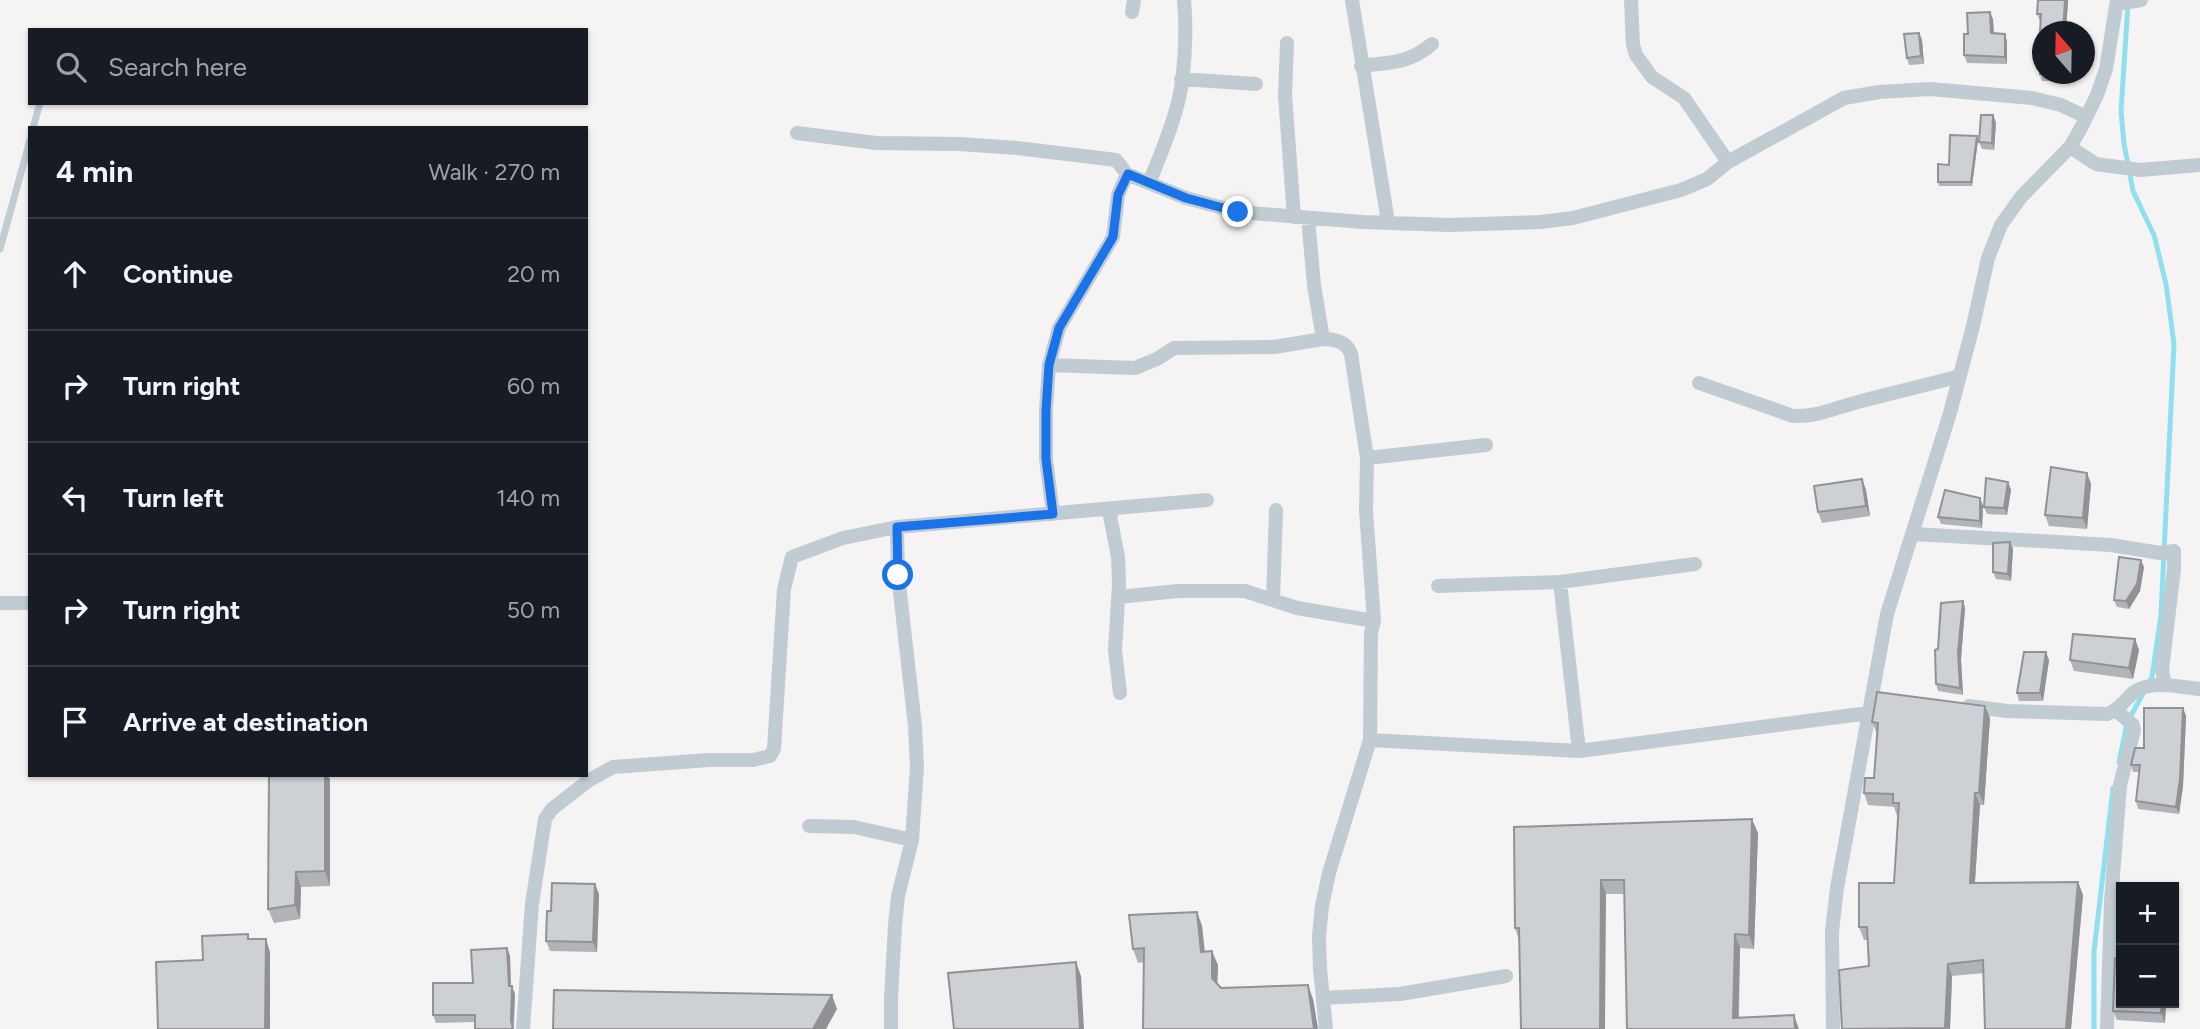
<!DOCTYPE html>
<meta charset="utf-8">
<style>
:root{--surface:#171b24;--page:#242831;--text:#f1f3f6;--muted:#9ea1a6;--line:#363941}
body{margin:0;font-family:Figtree,sans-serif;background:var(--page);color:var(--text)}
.controls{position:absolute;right:21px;bottom:21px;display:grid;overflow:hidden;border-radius:0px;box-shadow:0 2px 5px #0004}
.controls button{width:63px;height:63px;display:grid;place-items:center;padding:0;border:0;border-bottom:2px solid var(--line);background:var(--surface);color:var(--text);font:35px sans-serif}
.compass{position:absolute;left:2032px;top:21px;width:63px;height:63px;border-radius:50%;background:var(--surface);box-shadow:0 2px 5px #0004;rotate:340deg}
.stop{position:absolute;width:21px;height:21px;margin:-16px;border:5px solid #1a73e8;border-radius:50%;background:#fff}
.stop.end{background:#1a73e8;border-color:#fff;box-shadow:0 2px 7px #0008}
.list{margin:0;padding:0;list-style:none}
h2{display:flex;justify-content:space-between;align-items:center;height:91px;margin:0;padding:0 28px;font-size:30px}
h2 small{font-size:23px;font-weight:400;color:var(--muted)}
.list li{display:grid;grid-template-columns:46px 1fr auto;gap:21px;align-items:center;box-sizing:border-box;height:112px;padding:0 28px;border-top:2px solid var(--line)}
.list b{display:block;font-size:26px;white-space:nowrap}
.list em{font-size:23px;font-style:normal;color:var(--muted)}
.icon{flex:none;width:38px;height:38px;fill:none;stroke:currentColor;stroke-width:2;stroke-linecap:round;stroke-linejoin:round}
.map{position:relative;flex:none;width:2200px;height:1029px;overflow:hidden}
.search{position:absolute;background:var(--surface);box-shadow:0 2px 5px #0004;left:28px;top:28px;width:560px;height:77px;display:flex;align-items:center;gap:18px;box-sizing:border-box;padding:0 24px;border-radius:0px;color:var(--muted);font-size:26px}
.panel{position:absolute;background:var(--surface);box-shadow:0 2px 5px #0004;left:28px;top:126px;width:560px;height:651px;border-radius:0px}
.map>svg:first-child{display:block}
</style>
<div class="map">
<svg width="2200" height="1029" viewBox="0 0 2200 1029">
<rect width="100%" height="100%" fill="#f5f3f3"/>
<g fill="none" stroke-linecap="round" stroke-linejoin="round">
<path stroke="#8fe0ee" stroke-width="5" d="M2119,762L2127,723L2152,677L2161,615L2174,344L2166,284L2154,235L2133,191L2124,144L2121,111L2128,4
M2094,1029V951L2113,788"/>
<path stroke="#c0cbd2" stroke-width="7" d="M33,128L40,103
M0,249L30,140"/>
<path stroke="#c0cbd2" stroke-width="14" d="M1352,0L1388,222
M1631,0L1633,45L1636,55L1652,77L1684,98L1728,162
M2117,4L2141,0
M1132,12L1134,0
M1287,43L1285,95L1294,217
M1361,66C1391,62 1408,64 1432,44
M1181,79L1256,84
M797,133L876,143L959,144L1017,148L1116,160L1127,174
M2070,147L2096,164L2140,170L2200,165
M1149,183L1186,198L1238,212L1363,222L1449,225L1541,222L1573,218L1681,190L1707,179L1728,162L1844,98L1879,92L1930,89L2032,98L2061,105L2086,117
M1308,218L1314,285L1323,339C1335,339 1347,342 1351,354L1367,458L1366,511L1374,621L1371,633L1370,740L1329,873L1322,906L1319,936L1320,969L1326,1029
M1049,365L1135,368L1157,359L1174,348L1274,347L1323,339
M1699,383L1793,416C1817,417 1835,408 1858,402C1892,393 1926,385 1960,376
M1367,458L1486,445
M1113,510L1110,516L1118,557L1119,584L1115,650L1120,693
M1053,514L1046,459V410L1049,365L1059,328L1113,237L1118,195L1127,174L1149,183C1159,159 1169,135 1176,110C1185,81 1187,30 1184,0
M1913,534L2111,545L2160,553L2174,551V569L2162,670L2165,685
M1560,582L1579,751
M1438,586L1560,582L1695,564
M1118,597L1178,591H1245L1297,608L1374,621
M1273,600L1276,510
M0,603H30
M1969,706L2007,711L2107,714C2119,710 2124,701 2133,693C2150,679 2180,687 2200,689
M1370,740L1579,751L1869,713
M809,826L854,827L912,840
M1323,998L1400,994L1506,976
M523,1029L532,904L545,819L552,809L588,781L613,767L709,760H753L770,756L774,749L784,589L792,557L843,538L897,527
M891,1029V998L895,925L898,896L912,840L917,766L915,726L898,575L897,527L1207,500
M1833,1029L1832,932L1837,888L1887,614L1950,413L1973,326L1988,258L2001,225L2021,197L2070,147L2081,128L2097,95L2106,69L2117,0
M2107,1029L2111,902L2120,785L2134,730L2133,725L2117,711"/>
</g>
<path fill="#b0b3b7" d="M2038,0H2068L2066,32H2042V38L2040,32V21L2037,14Z
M1993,19L1994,34L2007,41V64L1967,63L1964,55L1968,34Z
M1919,33L1922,40L1924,64L1909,65L1907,58Z
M2040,74H2067V81H2042Z
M1993,115L1996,123L1994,150L1982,149L1979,142Z
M1977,136L1978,140L1972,186H1939L1938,182L1949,165Z
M2087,473L2091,484L2087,529L2049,526L2045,515Z
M1862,479L1866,490L1870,516L1822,523L1818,512Z
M2008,482L2011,490L2007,515L1987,514L1984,507Z
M1980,498L1983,506L1982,528L1941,524L1938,517Z
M2010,542L2013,549L2011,581L1996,579L1993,572Z
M2144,567L2140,591L2129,609L2117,607L2114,600Z
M1963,601L1965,608L1961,659L1963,695L1938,691L1936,684L1938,649Z
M2135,639L2139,650L2133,679L2074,671L2070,660Z
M2049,660L2043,701H2019L2017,693Z
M2183,708L2186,716L2183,786L2179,814L2138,809L2136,801L2139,772H2133L2131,765L2144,748Z
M1990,718L1984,805H1980L1975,883L2078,882L2083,895L2071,1029H1985L1984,973L1952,976L1950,1029H1842L1869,966L1868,940H1864L1859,927L1894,883L1898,816H1897L1894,807L1868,805L1864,793L1874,778L1877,734L1872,722Z
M269,775H328L330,780V886L301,887L300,919L274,923L268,909Z
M1514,827L1758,833L1754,949L1740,948L1739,1018L1627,1029L1624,894H1606L1520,942L1515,928Z
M595,884L599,894L597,952L550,951L546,941L551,911Z
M1197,912L1202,926L1205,952L1218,965L1217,983L1221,988L1313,999L1318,1029H1143L1144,962L1138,963L1133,949Z
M507,948L510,956L511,986L515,994L514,1029H475V1022L436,1023L433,1015L473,983Z
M2121,1003H2166L2165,1023L2117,1020L2113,1011Z"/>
<path fill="#909295" d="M2065,0H2068L2066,32H2063Z
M1990,12L1993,19L1994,41L1991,33Z
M1919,33L1922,40L1924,64L1921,56Z
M2005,34L2007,41V64L2005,57Z
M1993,115L1996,123L1994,150L1992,143Z
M1977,136L1978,140L1972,186L1971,182Z
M2087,473L2091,484L2087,529L2083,518Z
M1862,479L1866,490L1870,516L1866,506Z
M2008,482L2011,490L2007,515L2004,508Z
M1980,498L1983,506L1982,528L1980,521Z
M2010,542L2013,549L2011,581L2008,574Z
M2141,560L2144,567L2140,591L2129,609L2126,601Z
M1963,601L1965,608L1961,659L1963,695L1960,688L1958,652Z
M2135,639L2139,650L2133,679L2129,668Z
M2046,652L2049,660L2043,701L2040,693Z
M1985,706L1990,718L1984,805L1979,793Z
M2183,708L2186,716L2183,786L2179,814L2176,807Z
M325,775H328L330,780V886L325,871Z
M1975,793L1980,805L1974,895L1970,883Z
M1752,819L1758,833L1754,949L1749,935Z
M296,872L301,887L300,919L295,905Z
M1601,880L1606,894L1605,1029H1600Z
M2078,882L2083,895L2071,1029H2066Z
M595,884L599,894L597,952L593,942Z
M1197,912L1202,926L1206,966L1201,952Z
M1735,934L1740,948L1738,1029L1733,1018Z
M266,939L270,952V1029H265Z
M507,948L510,956L511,994L509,986Z
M1212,951L1218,965L1217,992L1212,978Z
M1076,962L1081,976L1084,1029H1080Z
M1948,964L1952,976L1950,1029L1945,1028Z
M1308,985L1313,999L1318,1029H1314Z
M512,986L515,994L513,1028L511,1021Z
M832,995L837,1009L826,1029H813Z
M2162,1003H2166L2165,1023L2161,1013Z
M1794,1015L1799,1029H1795Z"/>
<path fill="#cdd0d5" stroke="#909295" stroke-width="2" d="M2038,0H2065L2063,32H2040L2041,14H2037Z
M1990,12L1991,33L2005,34V57L1964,55V34H1968L1967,13Z
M1919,33L1921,56L1907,58L1904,34Z
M2040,57H2042V74H2064H2040Z
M1981,115H1993L1992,143L1979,142Z
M1950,135L1977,136L1971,182H1938V164L1949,165Z
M2051,467L2087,473L2083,518L2045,515Z
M1986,478L2008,482L2004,508L1984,507Z
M1862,479L1866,506L1818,512L1814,486Z
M1945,490L1980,498V521L1938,517Z
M2010,542L2008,574L1993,572V543Z
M2119,557L2141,560L2137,584L2126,601L2114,600Z
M1963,601L1958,652L1960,688L1936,684L1935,650L1938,649L1941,603Z
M2073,634L2135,639L2129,668L2070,660Z
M2024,652H2046L2040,693H2017Z
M1877,692L1985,706L1979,793H1975L1970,883L2078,882L2066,1029H1985L1983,960L1948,964L1945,1028L1842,1029L1839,970L1869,966L1867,927H1859V883H1894L1899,803H1893V794L1864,793L1865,778H1874L1878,723L1872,722Z
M2144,708H2183L2180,779L2176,807L2136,801L2140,765H2131L2135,748H2144Z
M269,775H325V871L296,872L295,905L268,909Z
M1752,819L1749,935L1735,934L1733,1018L1794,1015L1795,1029H1627L1624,880H1601L1600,1029H1521L1519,928H1515L1514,827Z
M552,883L595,884L593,942L546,941L547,911H551Z
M1197,912L1201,952L1212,951V978L1221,988L1308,985L1314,1029H1143L1144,948L1133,949L1129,915Z
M248,934V939H266L265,1029H158L156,962L203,960L202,936Z
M507,948L509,986H512L511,1021L513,1029H475V1015H433V983H473L471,950Z
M2115,958H2121V1003H2162L2161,1013L2113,1011Z
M1076,962L1080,1029H954L948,973Z
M554,990L832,995L813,1029H553Z"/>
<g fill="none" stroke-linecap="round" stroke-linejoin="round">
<path stroke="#1a73e8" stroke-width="9" d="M898,575L897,527L1053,514L1046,459V410L1049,365L1059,328L1113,237L1118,195L1128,174L1186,198L1238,212"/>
</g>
</svg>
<div class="controls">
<button>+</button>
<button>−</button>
</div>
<svg class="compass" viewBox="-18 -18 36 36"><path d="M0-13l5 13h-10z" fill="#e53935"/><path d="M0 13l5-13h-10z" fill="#9ea1a6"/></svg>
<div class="stop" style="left:898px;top:575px"></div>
<div class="stop end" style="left:1238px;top:212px"></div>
<div class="search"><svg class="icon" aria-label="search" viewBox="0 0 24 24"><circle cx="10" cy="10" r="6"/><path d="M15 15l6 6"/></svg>Search here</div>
<section class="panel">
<h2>4 min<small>Walk · 270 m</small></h2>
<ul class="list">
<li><svg class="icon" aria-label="ahead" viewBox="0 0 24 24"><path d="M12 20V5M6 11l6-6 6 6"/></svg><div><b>Continue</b></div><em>20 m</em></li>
<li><svg class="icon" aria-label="right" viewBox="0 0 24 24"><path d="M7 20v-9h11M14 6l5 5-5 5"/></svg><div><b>Turn right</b></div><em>60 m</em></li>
<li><svg class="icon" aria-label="left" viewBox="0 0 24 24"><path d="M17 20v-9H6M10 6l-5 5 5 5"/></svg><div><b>Turn left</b></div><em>140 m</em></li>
<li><svg class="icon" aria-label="right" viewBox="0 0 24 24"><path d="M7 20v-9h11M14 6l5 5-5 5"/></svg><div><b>Turn right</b></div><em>50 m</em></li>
<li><svg class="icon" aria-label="arrive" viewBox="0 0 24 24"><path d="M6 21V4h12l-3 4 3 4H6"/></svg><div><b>Arrive at destination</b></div></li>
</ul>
</section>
</div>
